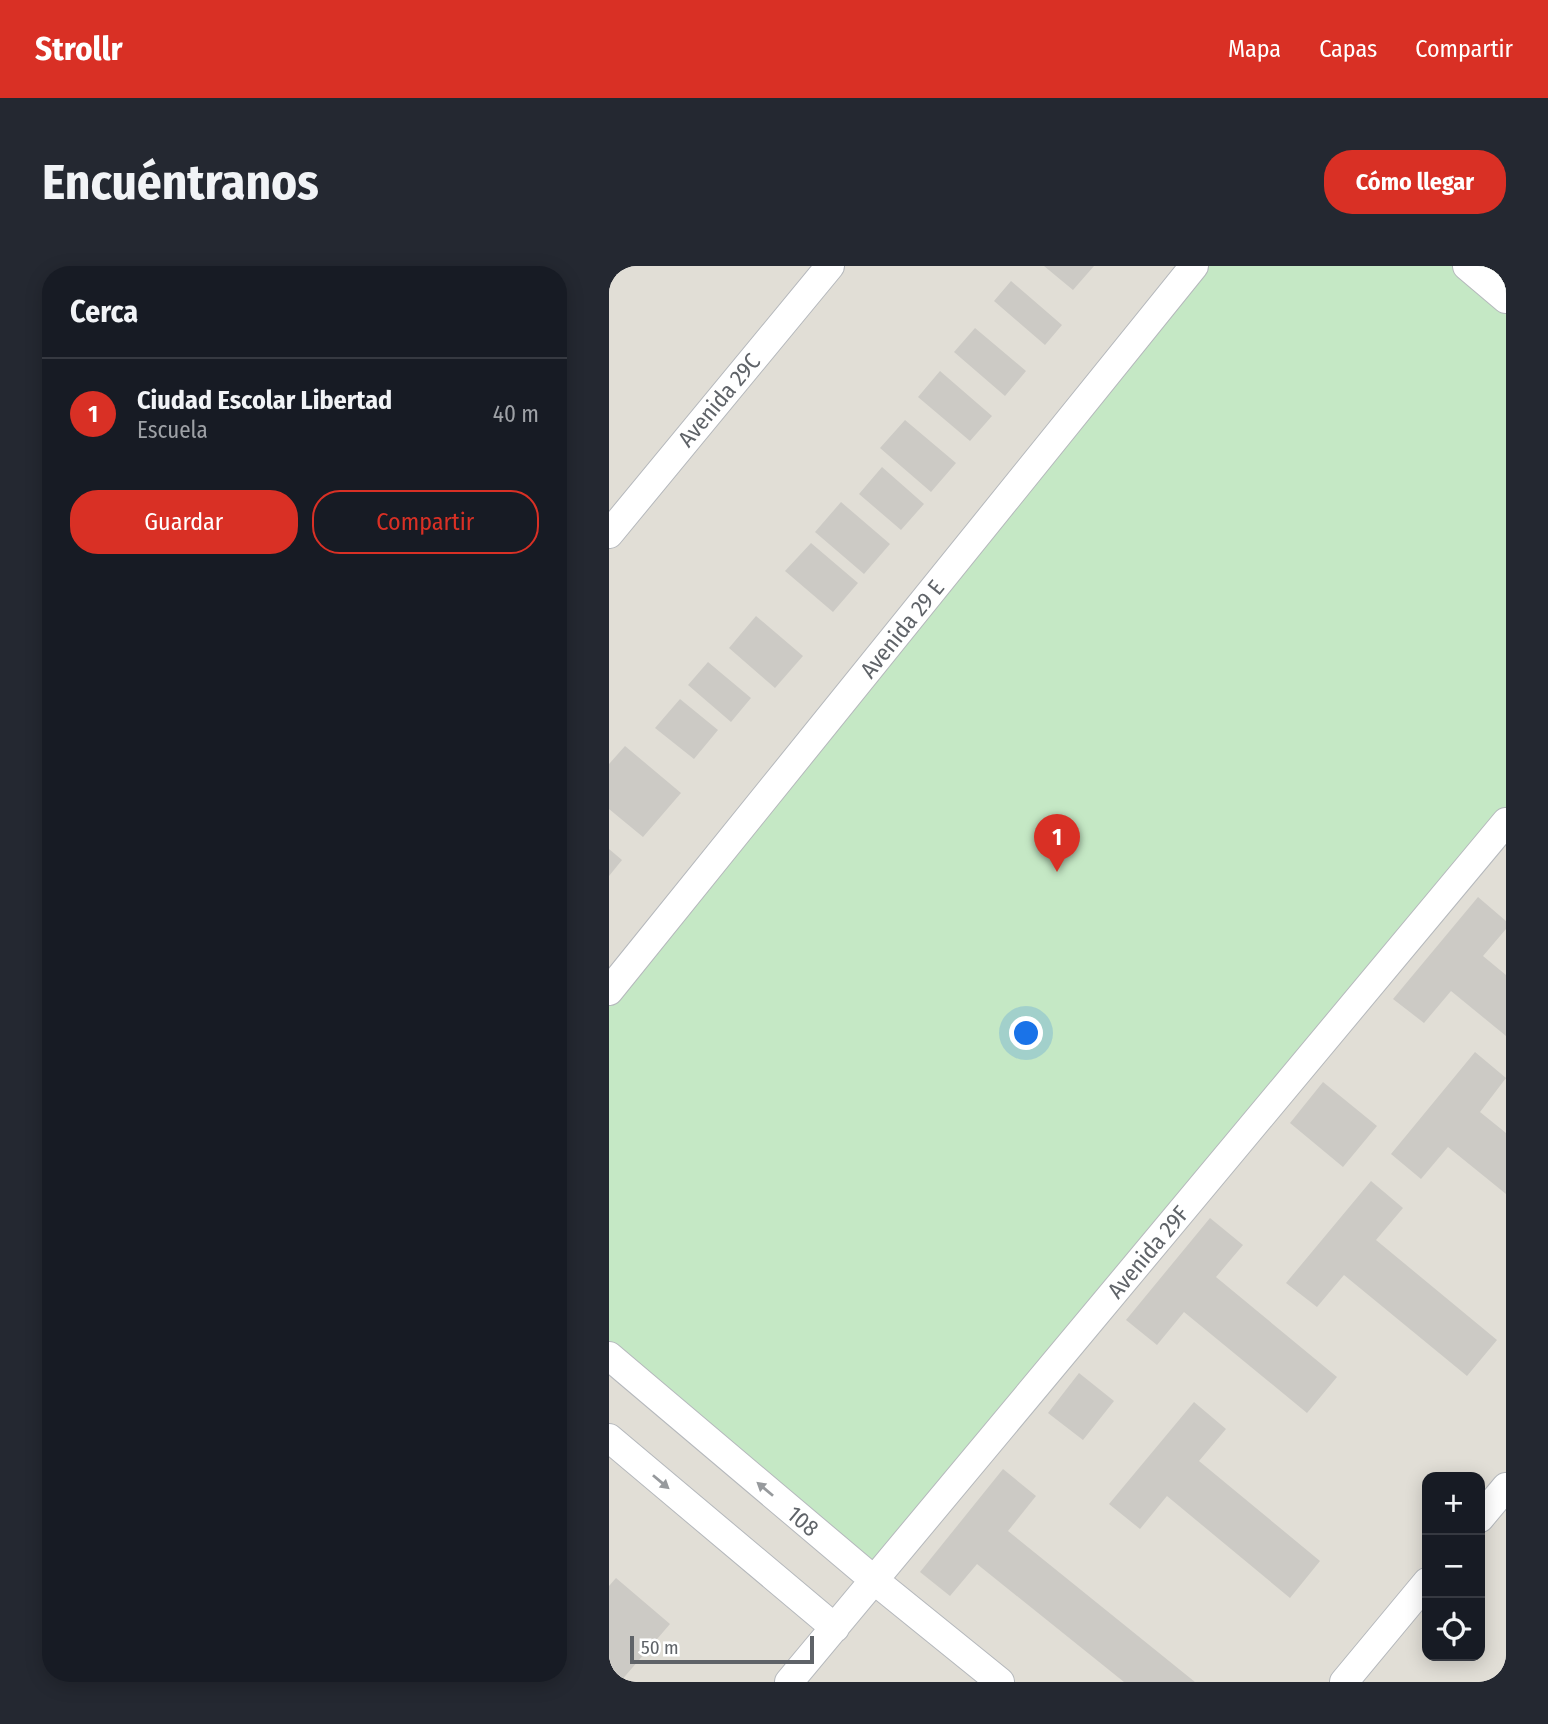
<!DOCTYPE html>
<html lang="es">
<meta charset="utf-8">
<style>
:root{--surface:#171b24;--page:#242831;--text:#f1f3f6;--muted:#9ea1a6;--line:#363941;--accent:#d93025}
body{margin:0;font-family:"Fira Sans Condensed",sans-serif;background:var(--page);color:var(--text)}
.controls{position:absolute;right:21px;bottom:21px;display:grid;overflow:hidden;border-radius:14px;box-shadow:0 4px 18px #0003}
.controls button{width:63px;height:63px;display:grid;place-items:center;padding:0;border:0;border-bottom:2px solid var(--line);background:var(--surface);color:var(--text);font:35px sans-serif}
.scale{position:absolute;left:21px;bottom:18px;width:184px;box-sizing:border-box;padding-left:7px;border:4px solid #5f6368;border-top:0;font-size:19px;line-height:24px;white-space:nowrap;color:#5f6368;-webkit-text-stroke:5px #fff;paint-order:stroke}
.you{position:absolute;left:418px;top:768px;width:24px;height:24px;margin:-18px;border:5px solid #fff;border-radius:50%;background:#1a73e8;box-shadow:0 0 0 10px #1a73e833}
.badge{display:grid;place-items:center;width:46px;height:46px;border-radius:50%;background:var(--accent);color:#fff;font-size:23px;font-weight:700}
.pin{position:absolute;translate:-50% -58px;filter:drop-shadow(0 2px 4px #0008)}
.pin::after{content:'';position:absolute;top:37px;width:24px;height:21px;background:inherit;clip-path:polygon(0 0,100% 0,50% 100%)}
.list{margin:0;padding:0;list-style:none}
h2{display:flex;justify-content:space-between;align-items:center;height:91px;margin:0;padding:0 28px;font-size:30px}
h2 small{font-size:23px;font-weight:400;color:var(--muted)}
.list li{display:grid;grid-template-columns:46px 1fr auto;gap:21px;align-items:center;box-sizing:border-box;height:112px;padding:0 28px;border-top:2px solid var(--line)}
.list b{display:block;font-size:26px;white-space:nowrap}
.list p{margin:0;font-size:23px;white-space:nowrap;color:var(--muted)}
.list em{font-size:23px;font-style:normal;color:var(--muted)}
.actions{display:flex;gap:14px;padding:21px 28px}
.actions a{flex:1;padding:16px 0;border:2px solid var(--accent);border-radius:28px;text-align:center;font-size:24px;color:var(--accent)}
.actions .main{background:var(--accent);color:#fff}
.icon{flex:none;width:38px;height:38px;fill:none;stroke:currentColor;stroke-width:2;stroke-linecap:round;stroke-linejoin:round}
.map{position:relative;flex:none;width:897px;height:1416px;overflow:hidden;border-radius:28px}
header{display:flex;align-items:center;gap:42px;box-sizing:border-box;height:98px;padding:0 35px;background:var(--accent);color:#fff}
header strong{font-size:33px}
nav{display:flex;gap:38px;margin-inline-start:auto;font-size:24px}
.intro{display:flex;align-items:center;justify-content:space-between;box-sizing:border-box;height:168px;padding:0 42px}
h1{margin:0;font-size:49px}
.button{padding:18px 32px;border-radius:28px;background:var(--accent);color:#fff;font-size:24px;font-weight:700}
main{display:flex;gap:42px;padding:0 42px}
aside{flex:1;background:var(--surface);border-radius:28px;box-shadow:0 4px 18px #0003}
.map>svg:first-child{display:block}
</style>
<header>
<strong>Strollr</strong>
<nav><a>Mapa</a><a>Capas</a><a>Compartir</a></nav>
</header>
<div class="intro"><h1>Encuéntranos</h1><a class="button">Cómo llegar</a></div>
<main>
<aside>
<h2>Cerca<small></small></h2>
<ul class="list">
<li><span class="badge">1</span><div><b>Ciudad Escolar Libertad</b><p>Escuela</p></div><em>40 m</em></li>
</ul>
<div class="actions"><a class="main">Guardar</a><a>Compartir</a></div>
</aside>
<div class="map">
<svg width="897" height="1416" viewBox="0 0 897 1416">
<rect width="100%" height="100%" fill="#f1efe8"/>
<path fill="#e1ded6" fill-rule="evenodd" d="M0,0H897V1416H0ZM818,1211H871V1390H818Z"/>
<path fill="#c5e8c5" d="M585,0H897V556L265,1314L0,1090V725Z"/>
<path fill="#cccac5" d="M435,0H485L464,24Z
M402,15L453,59L436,79L385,35Z
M366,62L417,105L396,130L345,86Z
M331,105L383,150L361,175L309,131Z
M296,154L347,197L322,226L271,182Z
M273,201L315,238L292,264L250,228Z
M232,236L281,278L255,308L206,266Z
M202,277L249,317L224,346L176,305Z
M147,350L194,390L166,422L120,382Z
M99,396L142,432L122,456L79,419Z
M71,433L109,464L85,493L46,462Z
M16,480L72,527L34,571L0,543V498Z
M0,583L13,594L0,610Z
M869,631L897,655V663L874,690L897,709V770L842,725L815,757L784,733Z
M866,786L897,812L871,846L897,867V928L839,881L812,913L782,888Z
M714,816L768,860L734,901L681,857Z
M762,915L794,942L767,974L888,1074L858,1110L735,1009L708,1041L677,1017Z
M601,952L634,979L607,1011L728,1111L698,1147L575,1046L548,1079L517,1054Z
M470,1107L505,1135L474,1174L439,1147Z
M585,1136L617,1163L590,1195L711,1295L681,1332L558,1230L531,1263L500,1238Z
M394,1203L427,1230L399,1265L586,1416H515L368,1298L341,1330L311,1306Z
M7,1312L61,1358L11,1416H0V1320Z"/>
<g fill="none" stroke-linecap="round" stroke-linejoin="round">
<defs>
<path id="minor" d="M858,0L897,33
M0,268L221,0
M0,725L585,0
M0,1090L265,1314L391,1416
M0,1172L226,1362
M871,1252L897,1221
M180,1416L897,556
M735,1416L818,1316"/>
</defs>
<use href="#minor" stroke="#b5b8bc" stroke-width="30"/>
<use href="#minor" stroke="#fff" stroke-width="28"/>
</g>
<defs><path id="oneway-solid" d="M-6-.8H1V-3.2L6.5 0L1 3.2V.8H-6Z" transform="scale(1.75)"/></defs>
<g fill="#979a9d">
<use href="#oneway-solid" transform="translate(52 1216) rotate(40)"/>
<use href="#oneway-solid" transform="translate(156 1223) rotate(-140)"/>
</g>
<g text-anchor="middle" stroke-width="5" stroke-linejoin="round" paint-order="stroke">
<g font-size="23" fill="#5f6368" stroke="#fff">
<text transform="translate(110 134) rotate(-50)" y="8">Avenida 29C</text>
<text transform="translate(293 363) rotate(-51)" y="8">Avenida 29 E</text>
<text transform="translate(539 986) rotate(-50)" y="8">Avenida 29F</text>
<text transform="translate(194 1255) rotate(40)" y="8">108</text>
</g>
</g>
</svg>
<div class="controls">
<button>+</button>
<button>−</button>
<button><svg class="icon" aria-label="locate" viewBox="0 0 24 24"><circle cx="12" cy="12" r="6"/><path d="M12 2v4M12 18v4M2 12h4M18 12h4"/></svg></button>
</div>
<div class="scale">50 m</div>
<div class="you"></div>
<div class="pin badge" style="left:448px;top:606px">1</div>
</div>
</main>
